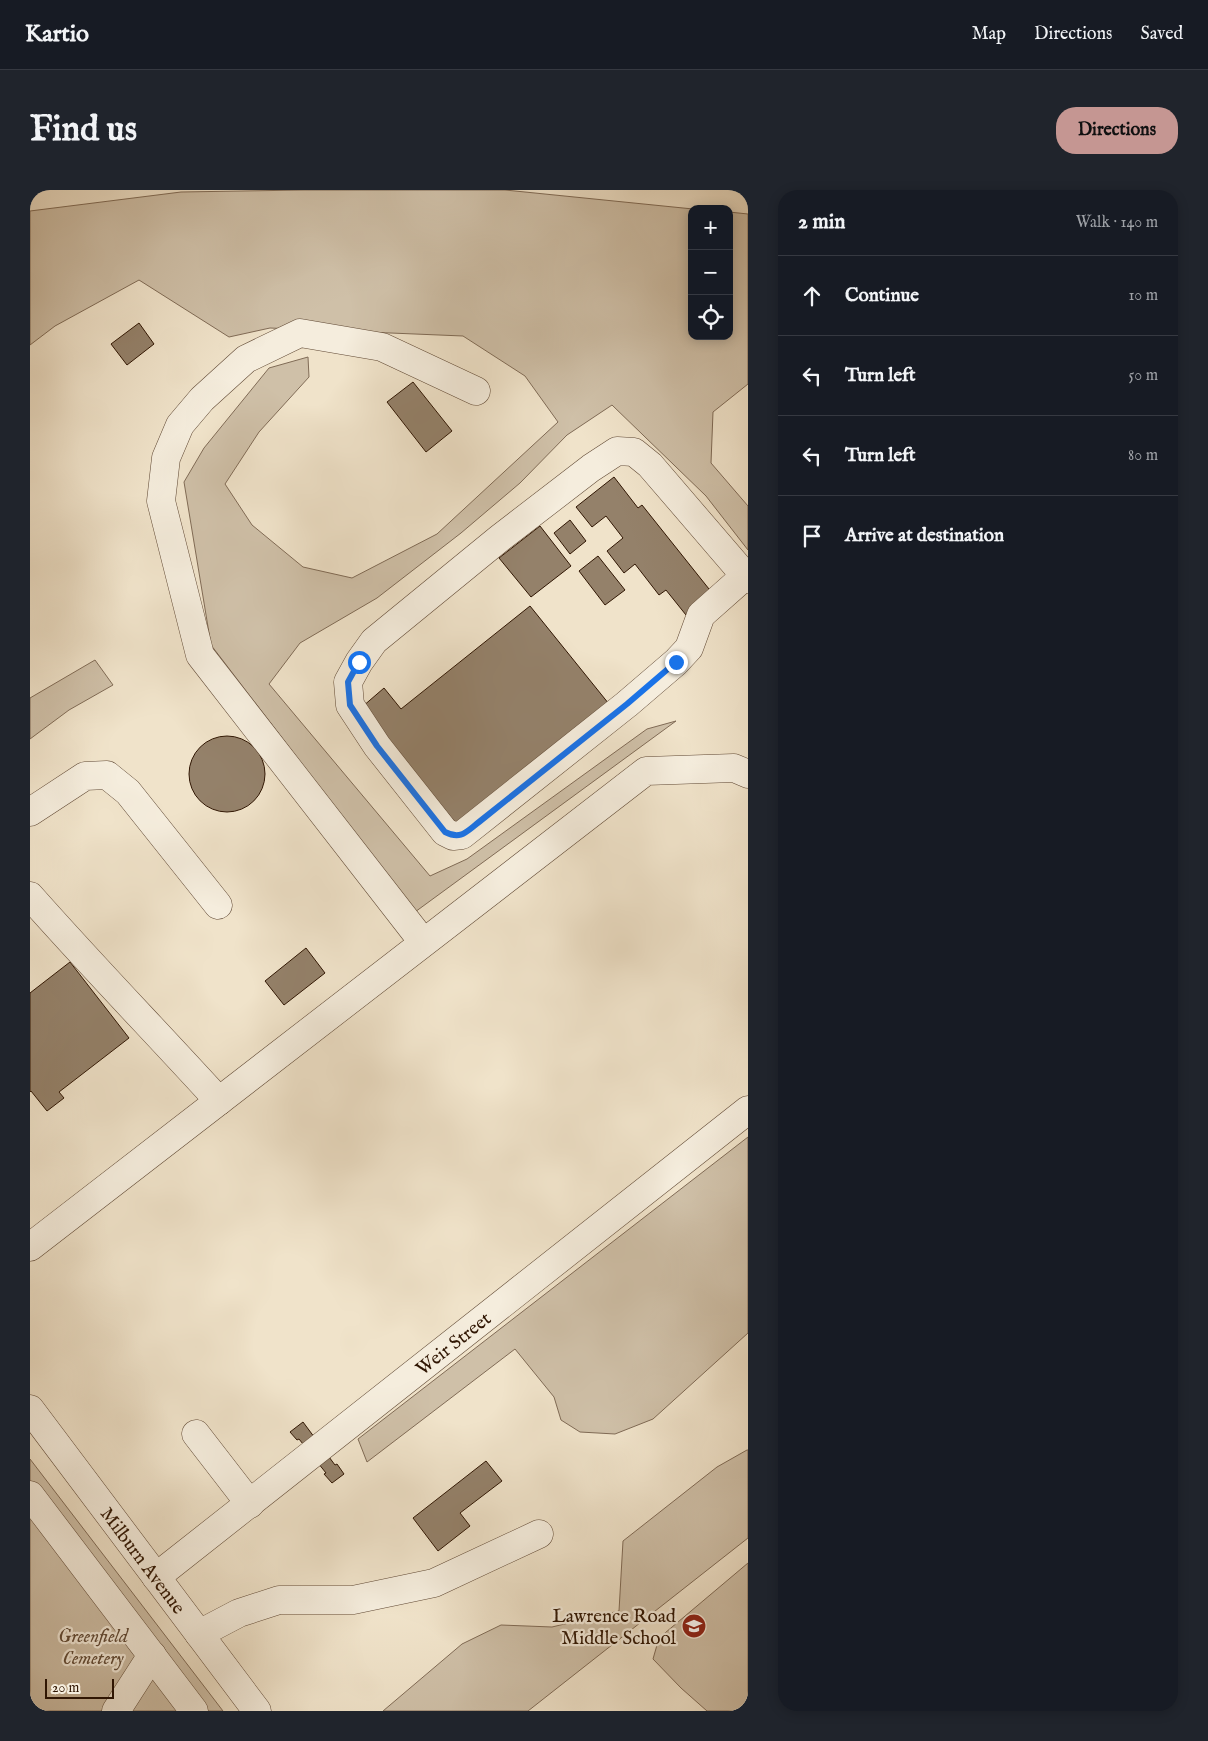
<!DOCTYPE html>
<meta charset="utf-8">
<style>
:root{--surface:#171b24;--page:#20242c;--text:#f1f3f6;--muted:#9ea1a6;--line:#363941;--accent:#c59692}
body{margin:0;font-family:"IM FELL English",serif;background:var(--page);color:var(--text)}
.controls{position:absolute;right:15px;top:15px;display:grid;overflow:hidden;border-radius:10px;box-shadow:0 2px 12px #0003}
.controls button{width:45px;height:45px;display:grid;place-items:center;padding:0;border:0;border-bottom:1px solid var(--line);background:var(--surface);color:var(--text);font:25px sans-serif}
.scale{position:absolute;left:15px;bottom:12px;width:69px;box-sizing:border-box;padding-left:5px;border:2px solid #301603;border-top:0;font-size:14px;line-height:18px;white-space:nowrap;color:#301603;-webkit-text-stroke:4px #f5eddd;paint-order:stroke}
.stop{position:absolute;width:15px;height:15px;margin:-11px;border:4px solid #1a73e8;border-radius:50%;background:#fff}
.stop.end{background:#1a73e8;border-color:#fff;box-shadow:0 1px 5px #0008}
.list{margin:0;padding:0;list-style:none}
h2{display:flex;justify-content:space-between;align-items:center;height:65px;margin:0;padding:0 20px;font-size:21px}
h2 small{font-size:16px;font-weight:400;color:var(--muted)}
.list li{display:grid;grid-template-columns:32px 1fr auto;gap:15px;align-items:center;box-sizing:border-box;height:80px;padding:0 20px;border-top:1px solid var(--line)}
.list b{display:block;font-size:19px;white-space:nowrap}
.list em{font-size:16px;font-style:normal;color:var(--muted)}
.icon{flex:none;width:28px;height:28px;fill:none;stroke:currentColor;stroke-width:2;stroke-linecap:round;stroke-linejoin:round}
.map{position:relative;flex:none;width:718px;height:1521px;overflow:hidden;border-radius:20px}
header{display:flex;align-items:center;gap:30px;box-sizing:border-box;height:70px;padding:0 25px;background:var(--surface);border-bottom:1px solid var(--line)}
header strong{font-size:24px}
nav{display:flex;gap:28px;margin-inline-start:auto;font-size:18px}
.intro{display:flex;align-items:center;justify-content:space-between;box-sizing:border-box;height:120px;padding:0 30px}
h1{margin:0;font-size:35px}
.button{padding:12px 22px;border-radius:20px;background:var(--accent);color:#111;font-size:18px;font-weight:700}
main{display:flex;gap:30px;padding:0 30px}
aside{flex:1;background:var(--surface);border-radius:20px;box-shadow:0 2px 12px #0003}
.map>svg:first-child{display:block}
</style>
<header>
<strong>Kartio</strong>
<nav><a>Map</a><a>Directions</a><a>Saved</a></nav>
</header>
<div class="intro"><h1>Find us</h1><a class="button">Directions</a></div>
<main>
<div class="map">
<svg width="718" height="1521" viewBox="0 0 718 1521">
<rect width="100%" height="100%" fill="#f0e3ca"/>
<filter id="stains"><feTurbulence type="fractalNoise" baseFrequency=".004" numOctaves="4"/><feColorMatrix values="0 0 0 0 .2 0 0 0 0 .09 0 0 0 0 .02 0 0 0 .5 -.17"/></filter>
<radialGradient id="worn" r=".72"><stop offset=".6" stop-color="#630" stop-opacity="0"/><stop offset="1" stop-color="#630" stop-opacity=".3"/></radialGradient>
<path fill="#cfc0a8" stroke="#806b56" d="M274,0H475L663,19H662V146H699V22L718,24V194L683,222L681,273L718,316V360L676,306L582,215L537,245L490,293L431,343L347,408L270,453L239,494L400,686L437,669L617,539L646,531L385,722L181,455L154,292L174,258L239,178L278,167L279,187L229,242L195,294L222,335L273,377L322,388L407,344L528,232L495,186L433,146L240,138L199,147L109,90L25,136L0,155V21L151,2Z
M65,470L83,495L39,520L0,549V508Z
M718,947V1143L623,1229L585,1244L550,1242L531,1230L524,1207L485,1159L337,1272L328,1249Z
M717,1260H718V1348L498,1521H353L432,1454L471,1435L522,1437L589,1421L593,1351L687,1277Z
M0,1269L193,1521H0Z
M718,1373V1521H677L651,1498L623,1469L629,1448Z"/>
<path fill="#94816a" stroke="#301603" d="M109,133L124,154L97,175L81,154Z
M383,192L422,241L396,262L357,212Z
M584,287L608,318L612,315L683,404L656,425L636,400L629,405L605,374L594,383L577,361L593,348L576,326L562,337L546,317Z
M540,330L556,351L540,364L524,343Z
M510,336L541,376L501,407L469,368Z
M568,366L595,400L575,415L549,381Z
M500,416L579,514L428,636L332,517L354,498L371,519Z
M159 584a38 38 0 1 1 76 0a38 38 0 1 1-76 0Z
M276,758L295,783L254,815L235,791Z
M40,772L99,848L29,902L34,908L17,921L1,901L0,902V803Z
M273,1232L305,1275L307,1274L314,1284L302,1293L294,1284L296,1283L269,1249L267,1250L260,1242Z
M456,1271L472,1291L430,1323L440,1336L408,1361L383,1328Z"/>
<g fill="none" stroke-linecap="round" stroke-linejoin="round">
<defs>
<g id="minor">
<path d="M715,386L671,425L659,458L646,472L597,514L432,645L423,646L415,642L347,556L320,515L318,492L329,472L344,451L470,348L561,278L587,261L604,262L620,275L718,389"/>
<path d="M0,622L55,586L77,585L98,602L188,715"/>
<path d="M0,706C62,776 126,842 189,911"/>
<path d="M393,752L170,465L131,311L136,268L150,235L172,209L216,169L270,143L352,157L446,201"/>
<path d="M0,1057L616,581L704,578L718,584"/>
<path id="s1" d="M0,1219L227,1521"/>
<path d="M166,1244L220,1314"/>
<path d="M0,1305L164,1521"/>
<path id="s2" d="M126,1387L718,920"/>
<path d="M169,1444L209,1423L249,1410H323L404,1393L509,1344"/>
<path d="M86,1521L122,1465"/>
</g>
</defs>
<use href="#minor" stroke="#604935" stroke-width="29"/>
<use href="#minor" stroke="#f5eddd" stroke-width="28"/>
</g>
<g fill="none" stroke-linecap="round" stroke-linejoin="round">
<path stroke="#1a73e8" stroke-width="6" d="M329,472L318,492L320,515L347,556L415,642C431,650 436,642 449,632L597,514L646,472"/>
</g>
<defs>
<symbol id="school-disc" viewBox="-11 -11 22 22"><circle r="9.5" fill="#8f2418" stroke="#f5eddd"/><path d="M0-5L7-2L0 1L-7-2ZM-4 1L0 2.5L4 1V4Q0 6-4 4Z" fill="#fff"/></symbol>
</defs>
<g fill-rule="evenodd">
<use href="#school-disc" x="650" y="1422" width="28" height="28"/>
</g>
<g text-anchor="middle" stroke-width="4.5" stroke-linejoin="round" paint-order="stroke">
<g font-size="19" fill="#301603" stroke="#f5eddd">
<text dy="7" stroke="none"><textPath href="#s2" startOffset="378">Weir Street</textPath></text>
<text dy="7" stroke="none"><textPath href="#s1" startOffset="189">Milburn Avenue</textPath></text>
</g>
<g font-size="19" fill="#301603" stroke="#f5eddd" text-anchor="end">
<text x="646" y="1432">Lawrence Road<tspan x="646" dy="22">Middle School</tspan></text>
</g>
<g font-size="19" font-style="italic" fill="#604935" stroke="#f5eddd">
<text x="63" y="1452">Greenfield<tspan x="63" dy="22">Cemetery</tspan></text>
</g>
</g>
<rect width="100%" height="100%" filter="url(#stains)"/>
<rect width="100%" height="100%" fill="url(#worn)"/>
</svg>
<div class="controls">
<button>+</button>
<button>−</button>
<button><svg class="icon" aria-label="locate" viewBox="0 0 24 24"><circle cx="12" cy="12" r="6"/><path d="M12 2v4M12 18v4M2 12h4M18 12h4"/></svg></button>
</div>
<div class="scale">20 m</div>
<div class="stop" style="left:329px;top:472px"></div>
<div class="stop end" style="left:646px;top:472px"></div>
</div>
<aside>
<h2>2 min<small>Walk · 140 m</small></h2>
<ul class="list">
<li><svg class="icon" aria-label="ahead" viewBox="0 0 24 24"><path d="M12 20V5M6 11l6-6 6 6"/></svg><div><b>Continue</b></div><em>10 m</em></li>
<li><svg class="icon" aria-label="left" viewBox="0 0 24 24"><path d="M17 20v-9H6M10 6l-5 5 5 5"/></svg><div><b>Turn left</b></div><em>50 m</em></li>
<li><svg class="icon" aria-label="left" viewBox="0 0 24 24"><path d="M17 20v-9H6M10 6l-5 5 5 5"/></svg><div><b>Turn left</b></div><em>80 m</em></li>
<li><svg class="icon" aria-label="arrive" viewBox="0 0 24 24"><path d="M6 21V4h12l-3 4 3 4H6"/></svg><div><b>Arrive at destination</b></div></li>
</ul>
</aside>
</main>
